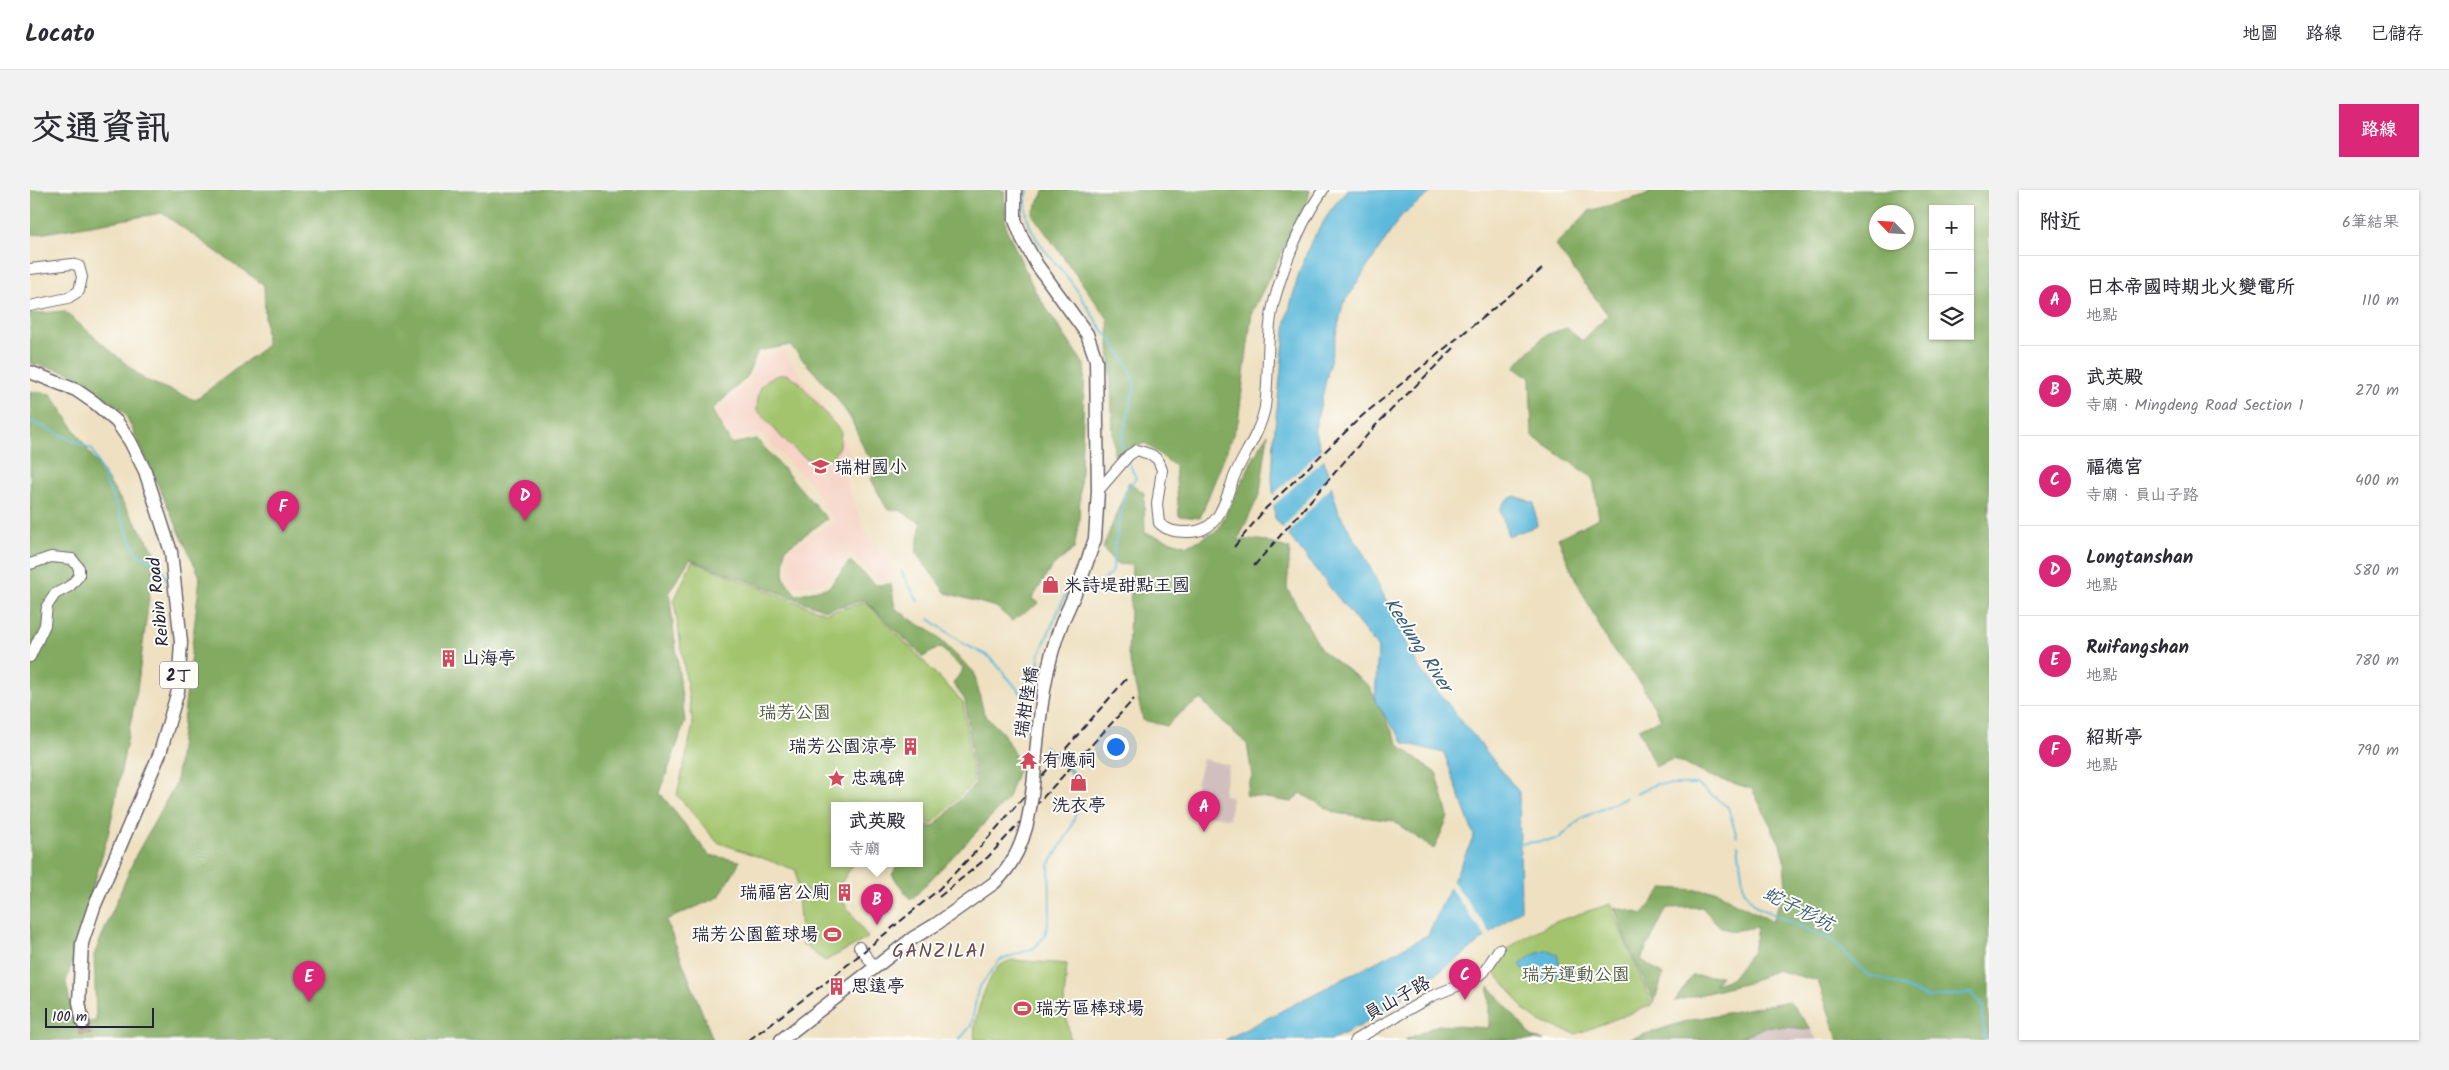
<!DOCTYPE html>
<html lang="zh-TW">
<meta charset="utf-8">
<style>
:root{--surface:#fff;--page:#f2f2f3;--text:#2b2b33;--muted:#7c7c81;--line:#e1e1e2;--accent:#db2777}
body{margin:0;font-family:Kalam,"LXGW WenKai TC",sans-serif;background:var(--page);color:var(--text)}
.controls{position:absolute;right:15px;top:15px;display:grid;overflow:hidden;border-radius:0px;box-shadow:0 1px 4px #0004}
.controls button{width:45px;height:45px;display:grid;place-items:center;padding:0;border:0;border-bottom:1px solid var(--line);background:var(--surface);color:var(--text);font:25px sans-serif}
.compass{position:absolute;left:1839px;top:15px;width:45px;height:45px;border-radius:50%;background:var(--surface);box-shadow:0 1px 4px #0004;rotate:295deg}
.scale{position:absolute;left:15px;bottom:12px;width:109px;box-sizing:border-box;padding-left:5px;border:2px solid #22223b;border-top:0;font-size:14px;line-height:18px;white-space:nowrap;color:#22223b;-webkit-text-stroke:4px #fdfcf7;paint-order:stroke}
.you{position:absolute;left:1085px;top:556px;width:18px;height:18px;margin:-12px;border:4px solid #fff;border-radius:50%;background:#1a73e8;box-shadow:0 0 0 8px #1a73e833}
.badge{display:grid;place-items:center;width:32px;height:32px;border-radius:50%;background:var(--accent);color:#fff;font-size:16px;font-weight:700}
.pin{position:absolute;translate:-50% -41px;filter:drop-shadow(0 1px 2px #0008)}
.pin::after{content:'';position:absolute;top:26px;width:18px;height:15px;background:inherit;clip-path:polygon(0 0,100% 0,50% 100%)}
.popup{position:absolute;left:801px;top:612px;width:92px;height:65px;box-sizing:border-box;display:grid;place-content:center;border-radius:0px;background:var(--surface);filter:drop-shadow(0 1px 4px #0005);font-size:16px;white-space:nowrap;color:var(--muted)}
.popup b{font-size:19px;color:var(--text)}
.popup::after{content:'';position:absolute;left:50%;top:100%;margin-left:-10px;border:10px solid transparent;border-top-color:var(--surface)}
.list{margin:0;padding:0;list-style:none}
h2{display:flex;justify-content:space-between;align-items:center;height:65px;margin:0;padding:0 20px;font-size:21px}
h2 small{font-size:16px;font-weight:400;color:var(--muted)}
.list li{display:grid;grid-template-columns:32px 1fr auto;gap:15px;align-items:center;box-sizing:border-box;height:90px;padding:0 20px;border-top:1px solid var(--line)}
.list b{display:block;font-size:19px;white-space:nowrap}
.list p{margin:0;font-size:16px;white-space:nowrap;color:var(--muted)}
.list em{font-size:16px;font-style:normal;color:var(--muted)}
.icon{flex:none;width:28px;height:28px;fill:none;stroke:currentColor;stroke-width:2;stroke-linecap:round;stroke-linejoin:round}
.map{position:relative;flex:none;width:1959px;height:850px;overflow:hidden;border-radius:0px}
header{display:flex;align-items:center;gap:30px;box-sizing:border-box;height:70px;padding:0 25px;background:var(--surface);border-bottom:1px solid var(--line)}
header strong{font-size:24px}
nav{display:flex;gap:28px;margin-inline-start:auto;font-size:18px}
.intro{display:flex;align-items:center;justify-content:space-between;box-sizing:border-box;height:120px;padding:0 30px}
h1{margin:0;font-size:35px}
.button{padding:12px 22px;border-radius:0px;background:var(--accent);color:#fff;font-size:18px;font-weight:700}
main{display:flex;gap:30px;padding:0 30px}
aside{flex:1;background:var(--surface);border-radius:0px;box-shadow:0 1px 4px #0004}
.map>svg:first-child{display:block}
</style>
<header>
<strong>Locato</strong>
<nav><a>地圖</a><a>路線</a><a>已儲存</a></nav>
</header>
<div class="intro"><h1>交通資訊</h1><a class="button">路線</a></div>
<main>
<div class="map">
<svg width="1959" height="850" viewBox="0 0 1959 850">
<rect width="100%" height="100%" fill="#fdfcf7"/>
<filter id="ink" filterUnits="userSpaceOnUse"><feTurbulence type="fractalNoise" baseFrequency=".02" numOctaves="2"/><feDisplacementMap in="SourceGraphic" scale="10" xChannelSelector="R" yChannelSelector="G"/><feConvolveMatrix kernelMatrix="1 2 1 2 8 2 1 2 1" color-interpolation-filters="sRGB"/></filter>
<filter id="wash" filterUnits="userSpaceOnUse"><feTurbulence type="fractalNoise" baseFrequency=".0096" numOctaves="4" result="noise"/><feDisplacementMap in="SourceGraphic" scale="20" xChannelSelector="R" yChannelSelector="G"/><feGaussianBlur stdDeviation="1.12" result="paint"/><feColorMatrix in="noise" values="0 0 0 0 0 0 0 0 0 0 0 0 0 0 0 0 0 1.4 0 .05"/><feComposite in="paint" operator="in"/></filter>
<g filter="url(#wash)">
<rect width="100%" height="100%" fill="#eee0c0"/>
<path fill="#f6d2c4" d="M753,160L809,239L825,274L813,279L820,303L835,340L867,382L850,392L821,364L794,392L765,398L759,389L758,361L804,331L779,292L730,244L701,248L686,222L720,190L729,167Z"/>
<path fill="#d1bfbe" d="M1173,569L1199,575L1193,604L1202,608L1199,629L1159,621Z
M1738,836L1781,839L1787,850H1704Z"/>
<path fill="#a3c46d" stroke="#627354" d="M756,184L767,190L811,242C810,254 809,262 799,269C778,285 741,234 727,220C728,197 732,187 756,184Z
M662,371L795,423L836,412L933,512L944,592L902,634L890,628V616H804V674H823L806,701L838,748L795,771L772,754L766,680L687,652L647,605L663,535L644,411Z
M1580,714L1622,815L1546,844L1510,832L1495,821L1480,800L1460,779C1490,738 1535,729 1580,714Z
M982,770L1037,774L1034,810L1040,850H945C941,834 957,785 971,775C974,773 979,771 982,770Z"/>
<path fill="#82aa60" stroke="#52664e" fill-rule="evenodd" d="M0,0H974L976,38L1005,101L1055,176L1049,331L1044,359L1021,378L1002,409L1009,413L982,431L966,417L916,403L886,363L891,333L869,320L857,319L841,289L851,276L836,263L821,229L806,207L760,155L728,161L716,188L682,220L701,254L727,249L797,329L755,359L754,388L766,405L799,397L820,371L846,395L861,394L865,418L889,435L899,439L944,482L954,524L973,543L990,575L977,610L881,710L862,685L868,674H890V631L903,637L946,593L935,510L923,494L933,479L910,457L893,467L835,410L795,420L660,369L639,402L655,532L630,603L679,665L710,671L689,707L636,730L683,850H0V201L21,204L125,362L107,500L79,641L36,792L44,834L66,831L64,765L106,665L146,593L170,387L95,223L45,184L0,173V124L34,121L115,190L165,210L236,156L234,95L132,23L3,45L0,39Z
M1015,0H1280L1278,10L1222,122L1208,232L1170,328L1149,326L1145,276L1115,253L1084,265L1078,129L1002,24Z
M1620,0H1959V850H1808L1788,791L1746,780L1721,792L1645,811L1662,786H1691L1685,794L1701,789L1723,761L1727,737C1692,743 1695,743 1672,717L1637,718L1611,769L1633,785L1624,813L1596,750L1584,717L1613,724L1633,698L1688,701L1702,711L1742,731L1756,697L1753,660L1722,599L1680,586L1643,569L1625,577L1609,539L1631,529L1609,491L1579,455L1543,384L1528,348L1569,328L1563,288L1502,246L1500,188L1484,177L1515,145L1537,138L1552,151L1578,125L1525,55L1559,21L1619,4ZM1903,19H1940V146H1903ZM1846,22H1876V52H1846Z
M1238,244L1230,303L1208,350H1230L1260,359L1257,398L1292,461L1339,496L1369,555L1407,584L1418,627L1404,659L1363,631L1306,623L1270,603L1262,612L1215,605L1222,586L1217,554L1185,525L1171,509L1150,523L1137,536L1113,530L1098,464L1102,375L1086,374L1073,358L1099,292L1114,303L1115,343L1158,356L1188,340L1223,269Z
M1459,796L1503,848L1514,850H1375L1408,835L1459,838Z
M1759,811L1781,839L1738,836L1704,850H1596L1660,830Z"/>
<path fill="#5db9db" stroke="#406e8b" d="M1317,0H1404L1371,26L1313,114L1285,239L1309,323L1333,363L1389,478L1489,602L1491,719L1430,767L1330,836L1301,850H1195L1398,745L1444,646L1414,563L1374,553L1345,511L1348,458L1245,328L1242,288L1244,246L1256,131L1269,83L1281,52L1302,18Z
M1485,306L1504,313L1507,336L1478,346L1470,319L1475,311Z
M1518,760L1527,764L1531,781L1524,789L1514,793L1500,786L1490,775L1502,765Z"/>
<path fill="#eee0c0" d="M1293,258L1296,267L1242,317L1241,307Z
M1300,284L1303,294L1256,346L1251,340Z
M1421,689L1462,745L1457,749L1418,695Z"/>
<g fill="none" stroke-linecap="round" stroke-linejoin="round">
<path stroke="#5db9db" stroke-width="2" d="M998,0C987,39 1020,64 1041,92C1053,108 1062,126 1074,142C1087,158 1101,174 1104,194C1105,204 1093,240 1091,253L1094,261
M0,231L62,259L107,364L131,375L138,393
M871,381L888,411
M1054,398L1070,393L1083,381L1084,357L1095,302L1106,288L1099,273
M899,429L934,454L960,467L996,509
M1000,541L993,534L990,518L1008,483L1009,465L1037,401H1040
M1015,556L1048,587
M1038,580L1046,590
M1052,600V594
M1607,603L1626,594H1667L1698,617L1707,647
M1489,654L1528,649L1552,628L1596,608
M1708,655L1714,701L1727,717L1803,751L1838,785L1860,791L1899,808L1941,803L1953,816V844L1956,850
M929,850L941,836L948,799L970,770L1004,758L1015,746L1020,722L1019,675L1039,642L1050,613"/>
</g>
</g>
<g filter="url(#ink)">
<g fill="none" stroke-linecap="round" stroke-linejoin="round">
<path stroke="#c5baa5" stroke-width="12" stroke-dasharray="12 6" stroke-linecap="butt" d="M53,833L56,850"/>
<defs>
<path id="minor" d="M0,79L42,74L49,76L52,87L49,101L38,108L0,116
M1068,301L1099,265L1107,260L1122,265L1128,270L1132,280L1127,314L1129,333C1137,341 1146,342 1157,342C1193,343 1195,305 1207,280C1217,260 1231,239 1235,217C1240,181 1235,144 1245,108C1256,69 1270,33 1293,0
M0,374L21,367L42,369L49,378V386L40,396L25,404L17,416L15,435L0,467
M829,757L845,777
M1325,850L1402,806L1440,791L1454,782L1469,759"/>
<path id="major" d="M985,0V30L992,48L1007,75L1057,144L1066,170L1068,301L1065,349L1050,392L1038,419
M0,182L46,200L65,213L87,232L100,251L115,281L141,362L151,452L148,501L130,563L64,717L52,753L49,812L53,833
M751,850L883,748L905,735L964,693"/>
</defs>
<use href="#minor" stroke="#69646a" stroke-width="12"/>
<use href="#major" stroke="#69646a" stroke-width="15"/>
<use href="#minor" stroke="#fff" stroke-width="10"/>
<use href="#major" stroke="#fff" stroke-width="12"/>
<path stroke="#22223b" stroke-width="2" stroke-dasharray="8 4" stroke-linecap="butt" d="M1204,357L1236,318L1332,226L1512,79
M1224,376L1346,235L1424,158
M909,707L958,667L1104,509
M719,850L799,790L907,701L952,655L1097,488"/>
<defs>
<path id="major-bridge" d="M964,693C1005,657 1002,594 1008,544C1013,501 1019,458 1038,419"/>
</defs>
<use href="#major-bridge" stroke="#69646a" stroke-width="15" stroke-linecap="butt"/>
<use href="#major-bridge" stroke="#fff" stroke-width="12"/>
</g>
</g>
<defs>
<symbol id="school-bare" viewBox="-9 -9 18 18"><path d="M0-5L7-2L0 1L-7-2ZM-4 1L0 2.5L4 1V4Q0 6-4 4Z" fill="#d1495b" stroke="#fdfcf7" stroke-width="2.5" paint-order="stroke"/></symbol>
<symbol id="shop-bare" viewBox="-9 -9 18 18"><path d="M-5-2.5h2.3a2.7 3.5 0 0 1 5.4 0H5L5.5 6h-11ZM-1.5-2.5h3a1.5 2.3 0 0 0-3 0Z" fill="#d1495b" stroke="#fdfcf7" stroke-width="2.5" paint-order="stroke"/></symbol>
<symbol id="building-bare" viewBox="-9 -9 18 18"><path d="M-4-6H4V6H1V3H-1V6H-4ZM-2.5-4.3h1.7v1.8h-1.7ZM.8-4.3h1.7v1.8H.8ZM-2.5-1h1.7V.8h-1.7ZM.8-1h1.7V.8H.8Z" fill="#d1495b" stroke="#fdfcf7" stroke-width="2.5" paint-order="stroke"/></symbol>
<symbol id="temple-bare" viewBox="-9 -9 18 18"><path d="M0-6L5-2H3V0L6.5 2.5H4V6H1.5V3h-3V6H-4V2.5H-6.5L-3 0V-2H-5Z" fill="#d1495b" stroke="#fdfcf7" stroke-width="2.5" paint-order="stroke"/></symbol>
<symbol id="sight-bare" viewBox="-9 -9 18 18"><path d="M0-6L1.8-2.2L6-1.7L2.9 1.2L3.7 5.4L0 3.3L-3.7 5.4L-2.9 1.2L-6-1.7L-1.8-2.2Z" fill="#d1495b" stroke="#fdfcf7" stroke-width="2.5" paint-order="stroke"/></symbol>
<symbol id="stadium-bare" viewBox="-9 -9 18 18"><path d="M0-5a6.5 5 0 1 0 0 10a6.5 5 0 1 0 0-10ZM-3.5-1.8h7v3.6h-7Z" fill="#d1495b" stroke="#fdfcf7" stroke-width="2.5" paint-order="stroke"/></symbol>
</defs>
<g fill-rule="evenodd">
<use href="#school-bare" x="778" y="264" width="25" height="25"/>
<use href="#shop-bare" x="1008" y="382" width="25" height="25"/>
<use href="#building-bare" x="406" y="456" width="25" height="25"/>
<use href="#building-bare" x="868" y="544" width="25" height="25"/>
<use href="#temple-bare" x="986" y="558" width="25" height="25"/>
<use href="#sight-bare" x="794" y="576" width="25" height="25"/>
<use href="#shop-bare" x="1036" y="580" width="25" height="25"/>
<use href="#building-bare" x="802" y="690" width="25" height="25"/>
<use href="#stadium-bare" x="790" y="732" width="25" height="25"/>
<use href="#building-bare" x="794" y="784" width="25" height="25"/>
<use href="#stadium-bare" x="980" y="806" width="25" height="25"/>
</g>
<g text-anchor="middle" stroke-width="4" stroke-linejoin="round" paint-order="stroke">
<rect fill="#fdfcf7" stroke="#646373" stroke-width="1" x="130" y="471.5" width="38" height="27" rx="4"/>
<g font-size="16" font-weight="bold" fill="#22223b">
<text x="149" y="491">2丁</text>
</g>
<g font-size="18" fill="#22223b" stroke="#fdfcf7" text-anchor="start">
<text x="805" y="283">瑞柑國小</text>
<text x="1034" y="401">米詩堤甜點王國</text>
<text x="432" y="474">山海亭</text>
<text x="867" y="562" text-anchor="end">瑞芳公園涼亭</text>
<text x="1012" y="576">有應祠</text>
<text x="821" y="594">忠魂碑</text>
<text x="1049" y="621" text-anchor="middle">洗衣亭</text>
<text x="800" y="708" text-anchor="end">瑞福宮公廁</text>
<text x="788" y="750" text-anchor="end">瑞芳公園籃球場</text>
<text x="821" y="802">思遠亭</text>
<text x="1006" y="824">瑞芳區棒球場</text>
</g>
<g font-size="18" fill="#22223b" stroke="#fdfcf7">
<text transform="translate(128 412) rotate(-96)" y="6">Reibin Road</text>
<text transform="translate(996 512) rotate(-81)" y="6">瑞柑陸橋</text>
<text transform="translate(1367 808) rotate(-29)" y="6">員山子路</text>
</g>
<g font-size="18" fill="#4f5b4c" stroke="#fdfcf7">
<text x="765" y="528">瑞芳公園</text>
<text x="1546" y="790">瑞芳運動公園</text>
</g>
<g font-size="19" font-style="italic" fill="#3a5e7b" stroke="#fdfcf7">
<text transform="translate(1389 454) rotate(57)" y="7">Keelung River</text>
<text transform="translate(1769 718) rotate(27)" y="7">蛇子形坑</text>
</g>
<g font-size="20" letter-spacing="1" fill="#694c54" stroke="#fdfcf7">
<text x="909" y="767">GANZILAI</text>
</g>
</g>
</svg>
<div class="controls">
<button>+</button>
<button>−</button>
<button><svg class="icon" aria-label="layers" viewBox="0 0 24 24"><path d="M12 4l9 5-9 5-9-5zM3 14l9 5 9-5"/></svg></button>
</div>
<svg class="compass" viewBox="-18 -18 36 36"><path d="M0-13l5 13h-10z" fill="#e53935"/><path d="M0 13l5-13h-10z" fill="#7c7c81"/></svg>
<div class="scale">100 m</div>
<div class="you"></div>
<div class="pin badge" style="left:1174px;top:642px">A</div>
<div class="pin badge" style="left:847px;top:735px">B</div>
<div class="popup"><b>武英殿</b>寺廟</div>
<div class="pin badge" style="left:1435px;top:810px">C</div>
<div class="pin badge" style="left:495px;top:331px">D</div>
<div class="pin badge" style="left:279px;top:812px">E</div>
<div class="pin badge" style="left:253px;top:342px">F</div>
</div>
<aside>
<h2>附近<small>6筆結果</small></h2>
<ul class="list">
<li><span class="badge">A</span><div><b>日本帝國時期北火變電所</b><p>地點</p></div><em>110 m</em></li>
<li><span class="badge">B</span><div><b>武英殿</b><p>寺廟 · Mingdeng Road Section 1</p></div><em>270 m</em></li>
<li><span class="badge">C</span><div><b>福德宮</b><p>寺廟 · 員山子路</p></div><em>400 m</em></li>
<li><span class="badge">D</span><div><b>Longtanshan</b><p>地點</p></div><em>580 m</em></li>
<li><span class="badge">E</span><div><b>Ruifangshan</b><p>地點</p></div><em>780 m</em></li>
<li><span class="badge">F</span><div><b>紹斯亭</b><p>地點</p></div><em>790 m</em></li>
</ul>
</aside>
</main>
